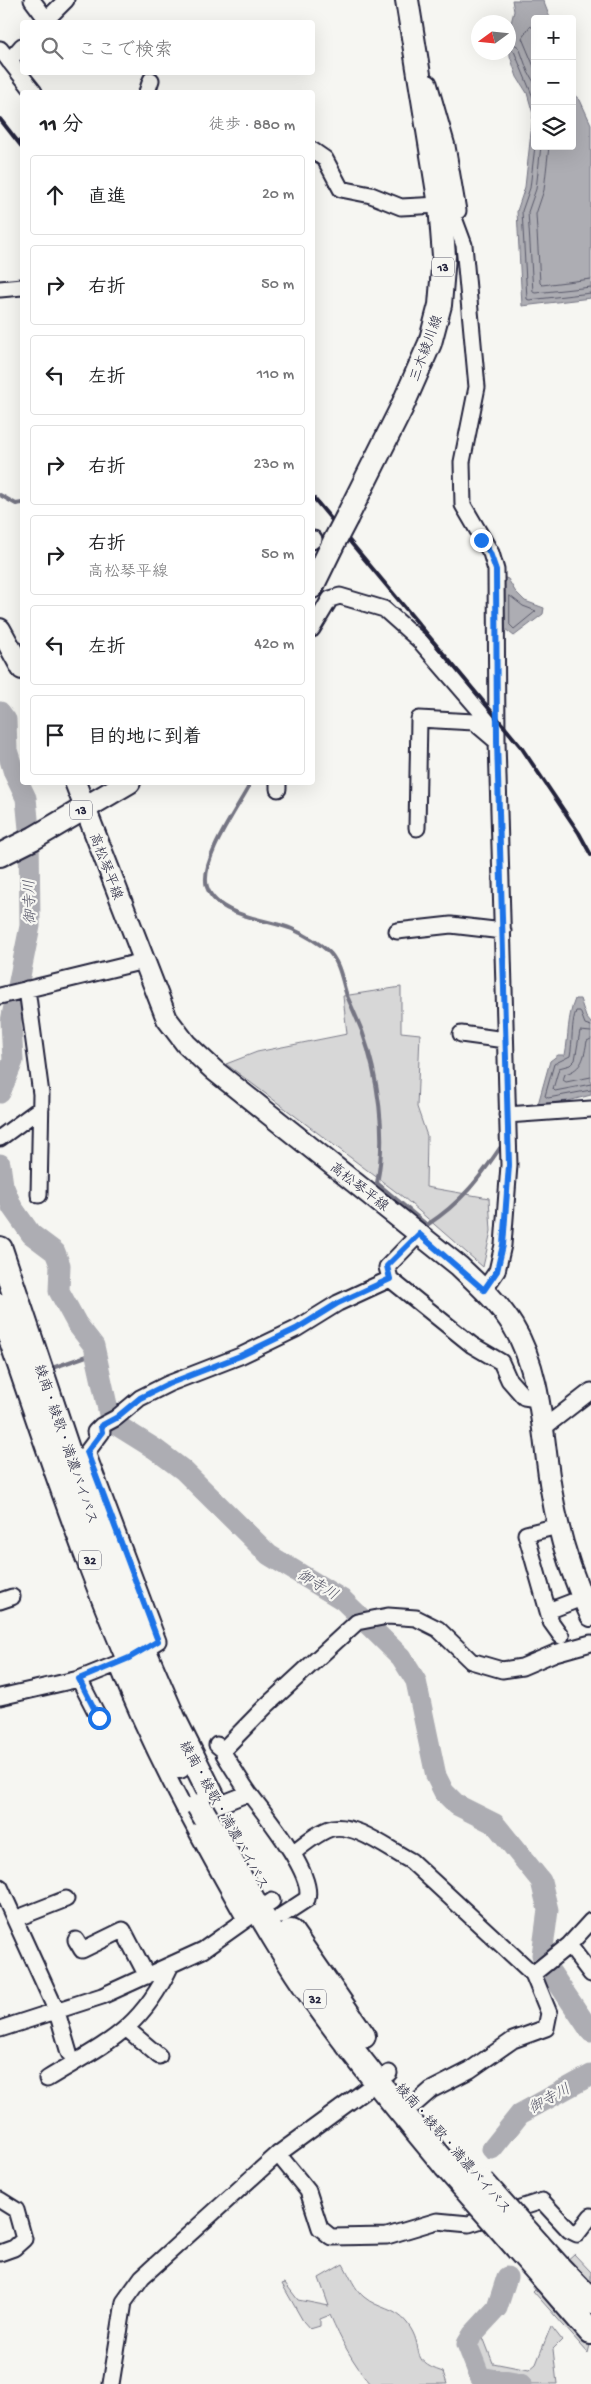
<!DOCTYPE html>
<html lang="ja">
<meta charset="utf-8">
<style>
:root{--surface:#fff;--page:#f2f2f2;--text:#202124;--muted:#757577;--line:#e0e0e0}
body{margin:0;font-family:"Gochi Hand","Klee One",sans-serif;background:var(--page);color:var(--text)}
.controls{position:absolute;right:15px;top:15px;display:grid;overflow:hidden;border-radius:5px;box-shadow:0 5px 20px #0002}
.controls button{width:45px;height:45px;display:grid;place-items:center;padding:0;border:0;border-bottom:1px solid var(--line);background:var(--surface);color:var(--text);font:25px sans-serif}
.compass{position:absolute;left:471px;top:15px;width:45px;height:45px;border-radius:50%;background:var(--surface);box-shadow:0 5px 20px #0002;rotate:255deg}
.stop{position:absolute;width:15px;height:15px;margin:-11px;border:4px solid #1a73e8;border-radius:50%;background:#fff}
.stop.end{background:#1a73e8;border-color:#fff;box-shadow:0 1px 5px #0008}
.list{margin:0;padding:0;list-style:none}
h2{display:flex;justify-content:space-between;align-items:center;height:65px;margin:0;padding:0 20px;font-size:21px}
h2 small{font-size:16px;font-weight:400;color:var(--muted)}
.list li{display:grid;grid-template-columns:32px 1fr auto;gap:15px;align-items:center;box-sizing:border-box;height:80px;margin:0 10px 10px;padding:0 10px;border:1px solid var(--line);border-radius:5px}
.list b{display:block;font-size:19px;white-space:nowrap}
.list p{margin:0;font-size:16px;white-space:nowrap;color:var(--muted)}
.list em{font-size:16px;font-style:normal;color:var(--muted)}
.icon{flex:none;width:28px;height:28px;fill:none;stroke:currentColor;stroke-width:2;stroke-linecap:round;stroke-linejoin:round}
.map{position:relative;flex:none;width:591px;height:2384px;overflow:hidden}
.search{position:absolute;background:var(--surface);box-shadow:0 5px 20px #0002;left:20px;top:20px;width:295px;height:55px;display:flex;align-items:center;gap:12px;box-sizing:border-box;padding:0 18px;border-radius:5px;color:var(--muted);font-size:19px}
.panel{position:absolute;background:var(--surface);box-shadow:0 5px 20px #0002;left:20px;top:90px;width:295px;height:695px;border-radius:5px}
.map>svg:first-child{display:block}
</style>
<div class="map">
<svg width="591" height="2384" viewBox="0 0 591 2384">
<rect width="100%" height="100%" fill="#f6f6f2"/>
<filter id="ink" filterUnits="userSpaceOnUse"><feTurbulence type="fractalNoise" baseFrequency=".02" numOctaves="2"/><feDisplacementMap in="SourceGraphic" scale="10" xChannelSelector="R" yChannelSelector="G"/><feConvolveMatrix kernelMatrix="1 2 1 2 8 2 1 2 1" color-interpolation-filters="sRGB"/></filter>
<g filter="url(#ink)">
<path fill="#d7d7d7" stroke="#7c7c89" d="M401,987V1032L420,1034L417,1107L427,1136L426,1187L489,1198L491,1231L483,1267L403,1197L226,1064L257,1052L347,1034L343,996Z
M574,2254L591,2272V2290L565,2262Z
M343,2264C349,2274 355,2290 364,2297C378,2309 396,2308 407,2323C427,2349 406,2360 443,2372L447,2384H371C353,2364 341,2340 330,2315L320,2319V2326L310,2329L303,2321L282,2284L285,2283L298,2300L329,2306L319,2278Z
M540,2284L591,2341L588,2353L533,2291Z
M551,2326L562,2340L553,2349L557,2384H526L482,2375L470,2344L474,2337H483L493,2363L529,2370L536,2364Z"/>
<path fill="#adadb3" stroke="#757583" d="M512,0H543L550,18L535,19V146H572V93L580,100L591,124V298L522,306L517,211L525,187L533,114L527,93L517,77L510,56L509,31L514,11Z
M503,577L508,579L515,591L525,601L544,608L543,614L514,636L505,629Z
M575,999H580L586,1017L591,1023V1095L568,1101L538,1104L550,1061L558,1055H565C569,1035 567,1018 575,999Z"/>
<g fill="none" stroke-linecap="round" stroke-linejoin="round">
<path stroke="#5a5a6b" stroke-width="1" d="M535,29L530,26L522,38L535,69
M508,41L519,47L528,72L535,84
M508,48L514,51L535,102
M535,146L530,188L522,211L527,299L529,300L591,293
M541,146L536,189L528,212L533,292L535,293L591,287
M549,146L544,190L536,214L540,283L542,285L591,279
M510,596L523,606L536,611L514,629L510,625Z
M591,1026L585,1024L580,1011H576C571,1023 573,1041 570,1056L554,1064L545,1096L548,1098L591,1090
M591,1032L580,1031L575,1060L570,1065L559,1068L553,1089L555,1091L591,1084
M591,1039L587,1041C584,1057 583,1069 565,1074L563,1080L566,1082L591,1077"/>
<path stroke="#757583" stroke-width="4" d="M0,495L16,504L22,503
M248,782V788C236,810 199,863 207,887C217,917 268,919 292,929C303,934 319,943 328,951C340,962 342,981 347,996C352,1007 357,1019 362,1031C378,1076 387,1136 377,1183L427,1225C462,1202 479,1179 502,1145
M55,1367L95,1353"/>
<path stroke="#adadb3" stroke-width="21" d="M0,712L6,720L7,750L14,773L26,798L29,829L30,926L11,1021L13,1061L0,1093
M0,1164L3,1185L12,1207L31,1234L55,1252L60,1265L59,1291L77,1324L94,1346L109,1414L115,1424L155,1449L183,1470L269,1555L343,1600L401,1657L416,1681L436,1776L444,1792L457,1805L495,1824L541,1881L548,1910L542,1955L550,1971L591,2032
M492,2149L520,2114L591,2075
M507,2277L497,2308L473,2334L467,2344L480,2377L521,2384"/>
<defs>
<path id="minor" d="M32,0L47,20
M44,22L66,0
M0,49L34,92
M9,61L22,46
M429,83L447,146L458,211
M147,92L151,80
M312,150L325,159L341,189L371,195L401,207L440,205
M444,191L464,245L477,387L462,462L463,505L491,553L496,570L497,741L509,1165L503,1245L497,1271L484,1290
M0,289L22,287
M312,541L314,539
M312,629L330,599L340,596L384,609L420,641L490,722L497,727
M278,789V782
M417,828L419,719L474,722L494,739
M397,931L451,925L503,931
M27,989L41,1094L39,1195
M0,996L144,961
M461,1034L505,1040
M507,1115L591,1109
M0,1138L41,1108
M419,1234L387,1267L390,1279L472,1345L501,1362L509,1380L524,1397L537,1399
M542,1429L591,1391
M95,1432L101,1426L116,1418L140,1398L168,1384L240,1356L296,1329L338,1303L390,1279
M558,1526L526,1534L551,1622L561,1636
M0,1601L12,1597
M548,1611L582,1598
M117,1664C152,1752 198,1836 245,1919
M79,1679L99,1718
M0,1697L79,1679L129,1659L158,1641L87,1452L102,1432L101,1426
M217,1745L223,1750L224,1754C232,1767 240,1780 249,1793C264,1813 315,1874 307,1899L281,1916
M223,1750L266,1706L357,1622L388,1616L416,1618L438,1629L471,1661L502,1670L522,1667L555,1653L591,1643
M206,1810L249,1793
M293,1853C304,1844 316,1834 329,1829C352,1820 391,1851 411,1861L533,1974L569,1945L591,1921
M0,1887L57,2012L69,2053
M15,1919L66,1899
M76,1940L82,1950L123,1930L147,1976
M569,1945L591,1974
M0,2029L102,1996L203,1950L272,1901
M127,2029L159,2056
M47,2079C106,2043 140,2031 171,1965
M415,2104L431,2090L470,2070L513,2040L546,2028L549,2013L533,1974
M278,2154L308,2191L320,2228L331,2237L387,2236L437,2221L469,2224L542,2201L569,2230L577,2234L591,2216
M0,2200L16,2210L24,2239L14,2248L0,2253
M111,2384L124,2302L142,2277L278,2154L389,2073"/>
<path id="secondary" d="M0,629L22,669
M75,782L167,1019L186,1044L215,1071L459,1266C478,1284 499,1303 513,1326C542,1373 542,1435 551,1489C558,1532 571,1576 591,1616"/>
<path id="primary" d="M347,517L401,409L430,343L440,305L444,256L440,205L407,0
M312,587L335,540
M0,855L34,838L129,782"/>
<path id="trunk" d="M0,1249L75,1473L137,1635L173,1718L214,1800
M0,1306C53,1461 104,1620 179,1766
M206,1818C242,1880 276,1946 318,2004C358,2060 402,2113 446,2166
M291,1932L363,2036
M558,2267L591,2301
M545,2279L591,2332"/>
</defs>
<use href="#minor" stroke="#22223b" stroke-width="19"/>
<use href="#secondary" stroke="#22223b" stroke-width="24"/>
<use href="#primary" stroke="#22223b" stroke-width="26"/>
<use href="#trunk" stroke="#22223b" stroke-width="28"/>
<use href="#minor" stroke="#f6f6f2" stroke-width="15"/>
<use href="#secondary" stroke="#f6f6f2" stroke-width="20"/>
<use href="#primary" stroke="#f6f6f2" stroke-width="22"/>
<use href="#trunk" stroke="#f6f6f2" stroke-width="24"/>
<path stroke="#22223b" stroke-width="4" d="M0,119L22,147
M312,496L521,747L579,833L591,855"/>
<defs>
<path id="primary-bridge" d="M335,540L347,517"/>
<path id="trunk-bridge" d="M199,1806L206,1818
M446,2166L545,2279
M482,2182L558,2267"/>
</defs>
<use href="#primary-bridge" stroke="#22223b" stroke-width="26" stroke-linecap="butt"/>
<use href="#trunk-bridge" stroke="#22223b" stroke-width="28" stroke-linecap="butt"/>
<use href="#primary-bridge" stroke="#f6f6f2" stroke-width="22"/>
<use href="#trunk-bridge" stroke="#f6f6f2" stroke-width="24"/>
</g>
</g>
<g fill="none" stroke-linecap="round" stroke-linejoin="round" filter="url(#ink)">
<path stroke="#1a73e8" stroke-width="6" d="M99,1718L79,1679L129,1658L158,1641L87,1452L102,1432L101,1426L116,1418L140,1398L168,1384L240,1356L296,1329L338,1303L390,1279L387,1266L419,1234L484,1290L497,1271L503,1245L509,1165L497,741L496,570L490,553L481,540"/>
</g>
<g text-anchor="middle" stroke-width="4.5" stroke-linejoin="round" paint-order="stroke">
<g fill="#f6f6f2" stroke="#626272" stroke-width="1">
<rect x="432" y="257.5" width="22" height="19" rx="4"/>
<rect x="70" y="800.5" width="22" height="19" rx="4"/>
<rect x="79" y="1550.5" width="22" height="19" rx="4"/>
<rect x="304" y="1989.5" width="22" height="19" rx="4"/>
</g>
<g font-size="12" font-weight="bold" fill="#22223b">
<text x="443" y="271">13</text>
<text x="81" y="814">13</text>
<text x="90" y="1564">32</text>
<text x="315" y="2003">32</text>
</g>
<g font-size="14" fill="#22223b" stroke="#f6f6f2">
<text transform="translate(425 348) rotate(-70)" y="5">三木綾川線</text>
<text transform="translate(107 866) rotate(69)" y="5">高松琴平線</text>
<text transform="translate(360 1186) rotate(38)" y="5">高松琴平線</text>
<text transform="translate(67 1444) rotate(71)" y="5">綾南・綾歌・満濃バイパス</text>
<text transform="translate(225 1815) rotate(61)" y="5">綾南・綾歌・満濃バイパス</text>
<text transform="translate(454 2148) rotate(49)" y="5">綾南・綾歌・満濃バイパス</text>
</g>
<g font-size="15" font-style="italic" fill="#535365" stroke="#f6f6f2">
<text transform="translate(29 902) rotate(-91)" y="5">御寺川</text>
<text transform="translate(318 1584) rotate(31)" y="5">御寺川</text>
<text transform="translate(549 2098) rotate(-29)" y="5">御寺川</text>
</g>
</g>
</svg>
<div class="controls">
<button>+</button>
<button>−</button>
<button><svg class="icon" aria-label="layers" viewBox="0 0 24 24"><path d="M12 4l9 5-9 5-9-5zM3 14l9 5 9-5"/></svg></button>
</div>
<svg class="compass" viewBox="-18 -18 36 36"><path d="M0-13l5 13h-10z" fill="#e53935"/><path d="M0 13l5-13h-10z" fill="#757577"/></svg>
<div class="stop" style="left:99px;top:1718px"></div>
<div class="stop end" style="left:481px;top:540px"></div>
<div class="search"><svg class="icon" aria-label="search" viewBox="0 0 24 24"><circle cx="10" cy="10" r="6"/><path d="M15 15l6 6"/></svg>ここで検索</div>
<section class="panel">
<h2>11 分<small>徒歩 · 880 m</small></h2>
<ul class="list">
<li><svg class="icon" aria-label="ahead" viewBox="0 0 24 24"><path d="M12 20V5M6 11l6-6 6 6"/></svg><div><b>直進</b></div><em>20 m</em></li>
<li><svg class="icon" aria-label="right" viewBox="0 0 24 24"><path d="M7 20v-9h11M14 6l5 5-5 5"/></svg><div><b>右折</b></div><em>50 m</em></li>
<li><svg class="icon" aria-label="left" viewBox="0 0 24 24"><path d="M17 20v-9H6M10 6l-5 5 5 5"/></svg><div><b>左折</b></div><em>110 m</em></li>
<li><svg class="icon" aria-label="right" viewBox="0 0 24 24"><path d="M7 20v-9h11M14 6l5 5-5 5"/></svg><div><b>右折</b></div><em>230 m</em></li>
<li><svg class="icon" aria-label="right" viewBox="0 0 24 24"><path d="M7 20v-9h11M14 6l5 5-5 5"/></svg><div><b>右折</b><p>高松琴平線</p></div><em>50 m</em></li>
<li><svg class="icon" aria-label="left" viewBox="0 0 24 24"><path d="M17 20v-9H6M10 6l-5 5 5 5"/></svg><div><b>左折</b></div><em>420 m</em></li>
<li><svg class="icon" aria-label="arrive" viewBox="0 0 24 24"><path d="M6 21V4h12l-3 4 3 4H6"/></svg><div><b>目的地に到着</b></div></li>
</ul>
</section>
</div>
